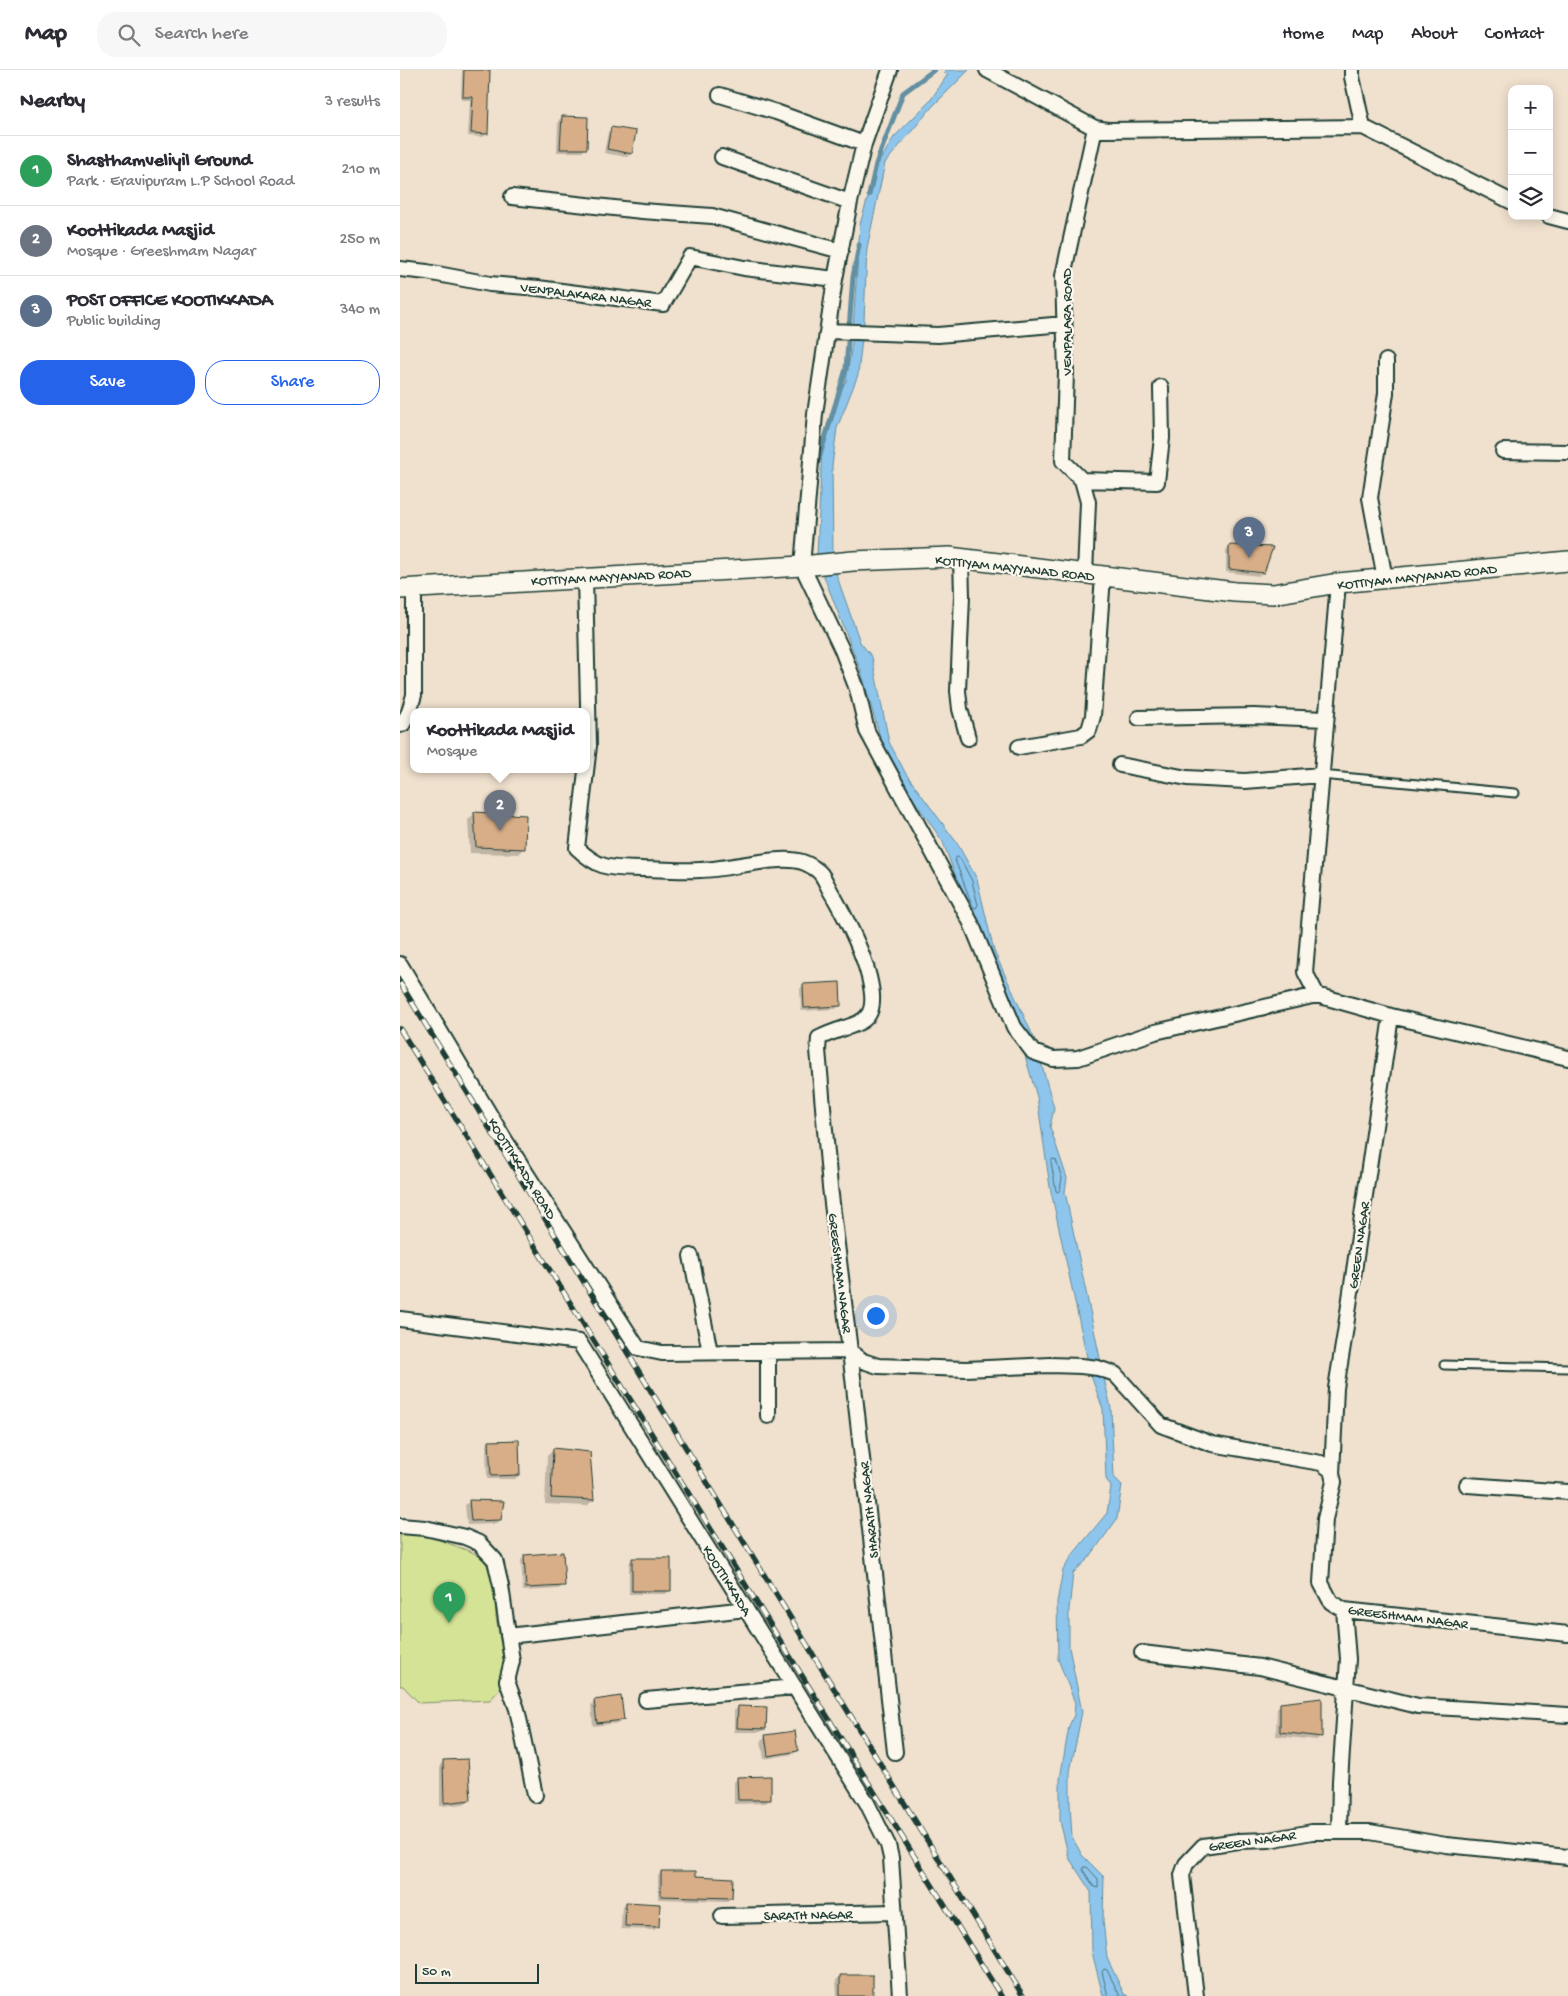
<!DOCTYPE html>
<meta charset="utf-8">
<style>
:root{--surface:#fff;--page:#f7f7f7;--text:#2b2b33;--muted:#7c7c81;--line:#e1e1e2;--accent:#2563eb}
body{margin:0;font-family:"Gochi Hand",sans-serif;background:var(--page);color:var(--text)}
.controls{position:absolute;right:15px;top:15px;display:grid;overflow:hidden;border-radius:10px;box-shadow:0 2px 12px #0003}
.controls button{width:45px;height:45px;display:grid;place-items:center;padding:0;border:0;border-bottom:1px solid var(--line);background:var(--surface);color:var(--text);font:25px sans-serif}
.scale{position:absolute;left:15px;bottom:12px;width:124px;box-sizing:border-box;padding-left:5px;border:2px solid #1f3d34;border-top:0;font-size:14px;line-height:18px;white-space:nowrap;color:#1f3d34;-webkit-text-stroke:4px #fbf7ec;paint-order:stroke}
.you{position:absolute;left:475px;top:1245px;width:18px;height:18px;margin:-12px;border:4px solid #fff;border-radius:50%;background:#1a73e8;box-shadow:0 0 0 8px #1a73e833}
.badge{display:grid;place-items:center;width:32px;height:32px;border-radius:50%;background:var(--accent);color:#fff;font-size:16px;font-weight:700}
.pin{position:absolute;translate:-50% -41px;filter:drop-shadow(0 1px 2px #0008)}
.pin::after{content:'';position:absolute;top:26px;width:18px;height:15px;background:inherit;clip-path:polygon(0 0,100% 0,50% 100%)}
.popup{position:absolute;left:10px;top:638px;width:180px;height:65px;box-sizing:border-box;display:grid;place-content:center;border-radius:10px;background:var(--surface);filter:drop-shadow(0 1px 4px #0005);font-size:16px;white-space:nowrap;color:var(--muted)}
.popup b{font-size:19px;color:var(--text)}
.popup::after{content:'';position:absolute;left:50%;top:100%;margin-left:-10px;border:10px solid transparent;border-top-color:var(--surface)}
.list{margin:0;padding:0;list-style:none}
h2{display:flex;justify-content:space-between;align-items:center;height:65px;margin:0;padding:0 20px;font-size:21px}
h2 small{font-size:16px;font-weight:400;color:var(--muted)}
.list li{display:grid;grid-template-columns:32px 1fr auto;gap:15px;align-items:center;box-sizing:border-box;height:70px;padding:0 20px;border-top:1px solid var(--line)}
.list b{display:block;font-size:19px;white-space:nowrap}
.list p{margin:0;font-size:16px;white-space:nowrap;color:var(--muted)}
.list em{font-size:16px;font-style:normal;color:var(--muted)}
.actions{display:flex;gap:10px;padding:15px 20px}
.actions a{flex:1;padding:11px 0;border:1px solid var(--accent);border-radius:20px;text-align:center;font-size:18px;color:var(--accent)}
.actions .main{background:var(--accent);color:#fff}
.icon{flex:none;width:28px;height:28px;fill:none;stroke:currentColor;stroke-width:2;stroke-linecap:round;stroke-linejoin:round}
.map{position:relative;flex:none;width:1168px;height:1926px;overflow:hidden}
header{display:flex;align-items:center;gap:30px;box-sizing:border-box;height:70px;padding:0 25px;background:var(--surface);border-bottom:1px solid var(--line)}
header strong{font-size:24px}
nav{display:flex;gap:28px;margin-inline-start:auto;font-size:18px}
.search{width:350px;height:45px;background:var(--page);display:flex;align-items:center;gap:12px;box-sizing:border-box;padding:0 18px;border-radius:20px;color:var(--muted);font-size:19px}
main{display:flex}
aside{flex:1;background:var(--surface)}
.map>svg:first-child{display:block}
</style>
<header>
<strong>Map</strong>
<div class="search"><svg class="icon" aria-label="search" viewBox="0 0 24 24"><circle cx="10" cy="10" r="6"/><path d="M15 15l6 6"/></svg>Search here</div>
<nav><a>Home</a><a>Map</a><a>About</a><a>Contact</a></nav>
</header>
<main>
<aside>
<h2>Nearby<small>3 results</small></h2>
<ul class="list">
<li><span class="badge" style="background:#2e9e5b">1</span><div><b>Shasthamveliyil Ground</b><p>Park · Eravipuram L.P School Road</p></div><em>210 m</em></li>
<li><span class="badge" style="background:#6b7280">2</span><div><b>Koottikada Masjid</b><p>Mosque · Greeshmam Nagar</p></div><em>250 m</em></li>
<li><span class="badge" style="background:#5c6f8a">3</span><div><b>POST OFFICE KOOTIKKADA</b><p>Public building</p></div><em>340 m</em></li>
</ul>
<div class="actions"><a class="main">Save</a><a>Share</a></div>
</aside>
<div class="map">
<svg width="1168" height="1926" viewBox="0 0 1168 1926">
<rect width="100%" height="100%" fill="#f0e1ce"/>
<filter id="ink" filterUnits="userSpaceOnUse"><feTurbulence type="fractalNoise" baseFrequency=".02" numOctaves="2"/><feDisplacementMap in="SourceGraphic" scale="10" xChannelSelector="R" yChannelSelector="G"/><feConvolveMatrix kernelMatrix="1 2 1 2 8 2 1 2 1" color-interpolation-filters="sRGB"/></filter>
<g filter="url(#ink)">
<path fill="#d4e396" stroke="#7a9065" d="M0,1464H23L72,1482L85,1490L96,1518L95,1530L96,1546L105,1600L103,1616L90,1630L19,1633L3,1616H0Z"/>
<path fill="#8ec5ec" stroke="#628fa2" d="M545,0H569L532,37L485,93L467,178L464,251L458,305L437,358L432,396L433,483L417,486L422,379L437,327L446,311L452,274L460,154L478,94L494,67L530,31L548,4L544,3Z
M434,498L460,572L472,587L489,672L506,704L557,773L577,809L594,881L634,968L654,1038L650,1057L667,1108L665,1122L701,1293L688,1292L650,1117L637,1027L614,948L561,821L543,772L487,691L461,601L421,499Z
M690,1303L703,1304L711,1338L714,1407L722,1415L717,1449L689,1488L673,1503L669,1540V1577L682,1642L670,1702V1734L672,1767L682,1785L704,1807L703,1850L707,1888L724,1924L728,1926H703L692,1882L691,1822L669,1788L660,1751V1709L669,1656L674,1645L675,1633L658,1589L657,1532L663,1500L674,1483L707,1443L711,1417L706,1409L703,1339Z"/>
<path fill="#0003" d="M62,0H89L87,64L83,67L68,66L70,30H61Z
M162,47L185,79L182,82H157L158,51Z
M212,58L231,83L227,87L204,83L208,62Z
M829,477L863,502L859,506L826,502V480Z
M74,744L124,778L118,784L70,783L68,750Z
M403,915L439,935L436,939L401,941L400,919Z
M89,1372L119,1405L115,1409H87L86,1376Z
M153,1380L193,1430L187,1436L145,1434L147,1386Z
M69,1432L100,1450L96,1454L67,1455L65,1435Z
M125,1486L163,1515L159,1519L123,1521L121,1490Z
M233,1489L269,1520L266,1524H229V1493Z
M194,1631L223,1650L219,1653L193,1656L191,1635Z
M881,1634L920,1666L917,1670L876,1666L877,1638Z
M338,1637L365,1659L361,1662H334V1641Z
M394,1662L397,1681L393,1684L364,1689L361,1670L365,1667Z
M44,1691L69,1730L66,1734L40,1736V1695Z
M338,1708L370,1729L366,1733L334,1734V1712Z
M261,1802L295,1808L331,1828L327,1831L258,1829V1806Z
M226,1833L258,1857L254,1860L221,1859L222,1837Z
M440,1907L472,1926H437L436,1910Z"/>
<g fill="none" stroke-linecap="round" stroke-linejoin="round">
<path stroke="#4b737e" stroke-width="1" d="M557,787L560,788L572,811L578,835L576,838L573,837L555,790Z
M653,1089L656,1090L662,1108L660,1120L658,1122L656,1121L651,1092Z
M684,1797H687L698,1809V1818L694,1817L683,1800Z
M708,1926L702,1902L704,1899L707,1900L720,1926"/>
<path stroke="#628fa2" stroke-width="5" d="M469,125L476,94L503,23L534,0
M417,395L446,299L453,207L459,175"/>
</g>
<path fill="#d7ae88" stroke="#1f3d34" d="M64,0H90L88,64L71,63L73,27H63Z
M162,46L188,47L187,79H160Z
M211,57L236,61L232,84L207,79Z
M829,475L873,477L864,503L829,499Z
M74,742L126,745L125,779L76,777Z
M440,912L441,936L404,938L403,914Z
M119,1370L120,1405L91,1406L89,1371Z
M153,1378L190,1382L194,1430L151,1428Z
M69,1430L104,1431L101,1450L71,1451Z
M163,1482L165,1516L126,1518L124,1485Z
M232,1488H271V1521H232Z
M221,1626L224,1650L197,1653L194,1630Z
M922,1628V1667L880,1662V1633Z
M338,1636L367,1637L366,1659L337,1658Z
M395,1661L398,1681L368,1686L365,1665Z
M68,1689L71,1730L44,1733L43,1690Z
M371,1706V1730H338L337,1707Z
M261,1801H296V1806L333,1808L332,1828L261,1826Z
M226,1832L260,1834L259,1857L225,1856Z
M440,1905H473V1926H440Z"/>
<g fill="none" stroke-linecap="round" stroke-linejoin="round">
<defs>
<path id="lane" d="M921,705L1115,723
M1044,1295L1168,1298"/>
<path id="street" d="M490,0L464,74L450,132L435,209L415,344L402,496L442,580L457,619L467,661L571,853L614,957L633,982L653,989L678,988L755,962L917,925L991,946L1168,988
M587,0L695,58L707,60L963,57L1112,132
M952,0V7L963,57
M320,25L376,42L464,74
M322,87L450,132
M112,127L242,141L312,146L441,181
M1149,146L1168,151
M0,199L27,202L90,214L138,218L263,234L290,187L344,198L435,209
M428,261L538,265L664,254
M1103,381L1168,382
M682,410L757,412L762,368L761,317
M561,488L562,526L558,621L560,639L568,668
M685,504L688,432L682,410L663,391L666,303L663,206L695,58
M185,508L189,676L177,778C201,801 212,798 243,799C262,799 281,801 300,800C329,800 381,783 405,793C410,795 418,800 421,804C426,811 429,820 434,827C448,852 462,879 469,907C482,960 455,950 419,968L418,980L430,1117L450,1281L463,1291L478,1296L566,1299L650,1295L681,1296L698,1298L715,1304L761,1355L812,1374L921,1393L931,1400L934,1412L925,1449L921,1513L931,1532L944,1540L1168,1564
M985,509L970,428L986,323V291
M739,648L854,646L926,649
M0,655L3,654L9,642L14,625V518
M619,677L681,666L689,660L693,646L703,506
M720,695L787,708L845,711L921,705
M0,894L105,1070L238,1278L262,1283L450,1281L495,1682
M917,925L905,902L938,513
M291,1186L310,1282
M0,1249L179,1272L467,1733L488,1775L491,1788L500,1926
M368,1281V1346
M932,1404L936,1318L945,1263L991,946
M1067,1415L1168,1422
M0,1456L25,1458L65,1467L79,1473L95,1490L101,1516L112,1591L107,1611L117,1639L135,1725
M108,1566L346,1539
M742,1583L860,1597L1018,1636L1168,1645
M246,1630L395,1617
M939,1762L940,1711L948,1589L944,1540
M322,1846L494,1842
M796,1926L782,1805L786,1794L803,1776L838,1771L869,1770L912,1762H970L1046,1775L1168,1787"/>
<path id="secondary" d="M0,519L402,496L453,491L549,487L835,522L873,524L938,513L1168,491"/>
</defs>
<use href="#lane" stroke="#1f3d34" stroke-width="11"/>
<use href="#street" stroke="#1f3d34" stroke-width="18"/>
<use href="#secondary" stroke="#1f3d34" stroke-width="22"/>
<use href="#lane" stroke="#fbf7ec" stroke-width="7"/>
<use href="#street" stroke="#fbf7ec" stroke-width="14"/>
<use href="#secondary" stroke="#fbf7ec" stroke-width="19"/>
<defs>
<path id="rail" d="M0,913L623,1926
M0,959L601,1926"/>
</defs>
<use href="#rail" stroke="#1f3d34" stroke-width="5.5"/>
<use href="#rail" stroke="#fbf7ec" stroke-width="4" stroke-dasharray="11" stroke-linecap="butt"/>
</g>
</g>
<g text-anchor="middle" stroke-width="4.5" stroke-linejoin="round" paint-order="stroke">
<g font-size="14" fill="#1f3d34" stroke="#fbf7ec">
<text transform="translate(186 224) rotate(7)" y="5">VENPALAKARA NAGAR</text>
<text transform="translate(666 252) rotate(-90)" y="5">VENPALARA ROAD</text>
<text transform="translate(615 497) rotate(6)" y="5">KOTTIYAM MAYYANAD ROAD</text>
<text transform="translate(211 506) rotate(-3)" y="5">KOTTIYAM MAYYANAD ROAD</text>
<text transform="translate(1017 506) rotate(-6)" y="5">KOTTIYAM MAYYANAD ROAD</text>
<text transform="translate(123 1098) rotate(58)" y="5">KOOTTIKKADA ROAD</text>
<text transform="translate(958 1175) rotate(-82)" y="5">GREEN NAGAR</text>
<text transform="translate(441 1203) rotate(83)" y="5">GREESHMAM NAGAR</text>
<text transform="translate(468 1440) rotate(-96)" y="5">SHARATH NAGAR</text>
<text transform="translate(328 1510) rotate(58)" y="5">KOOTTIKKADA</text>
<text transform="translate(1008 1546) rotate(7)" y="5">GREESHMAM NAGAR</text>
<text transform="translate(852 1770) rotate(-8)" y="5">GREEN NAGAR</text>
<text transform="translate(408 1844) rotate(-1)" y="5">SARATH NAGAR</text>
</g>
</g>
</svg>
<div class="controls">
<button>+</button>
<button>−</button>
<button><svg class="icon" aria-label="layers" viewBox="0 0 24 24"><path d="M12 4l9 5-9 5-9-5zM3 14l9 5 9-5"/></svg></button>
</div>
<div class="scale">50 m</div>
<div class="you"></div>
<div class="pin badge" style="left:49px;top:1553px;background:#2e9e5b">1</div>
<div class="pin badge" style="left:100px;top:761px;background:#6b7280">2</div>
<div class="popup"><b>Koottikada Masjid</b>Mosque</div>
<div class="pin badge" style="left:849px;top:488px;background:#5c6f8a">3</div>
</div>
</main>
